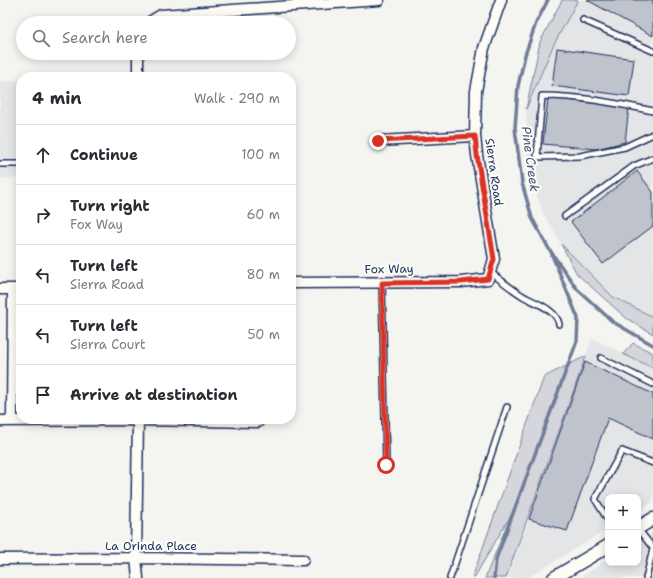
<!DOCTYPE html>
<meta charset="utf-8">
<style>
:root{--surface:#fff;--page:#f2f2f3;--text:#2b2b33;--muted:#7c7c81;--line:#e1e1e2}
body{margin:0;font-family:"Shantell Sans",sans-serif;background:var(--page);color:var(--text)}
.controls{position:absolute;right:12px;bottom:12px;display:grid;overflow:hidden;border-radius:8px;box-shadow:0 2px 10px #0003}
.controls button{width:36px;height:36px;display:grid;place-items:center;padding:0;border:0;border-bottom:1px solid var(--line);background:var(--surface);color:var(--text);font:20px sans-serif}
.stop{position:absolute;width:12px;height:12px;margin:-9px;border:3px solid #d93025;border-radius:50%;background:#fff}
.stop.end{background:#d93025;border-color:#fff;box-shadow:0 1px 4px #0008}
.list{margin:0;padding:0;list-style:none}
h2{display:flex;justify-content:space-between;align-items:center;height:52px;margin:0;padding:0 16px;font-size:17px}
h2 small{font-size:13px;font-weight:400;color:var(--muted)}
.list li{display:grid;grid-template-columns:26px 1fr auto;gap:12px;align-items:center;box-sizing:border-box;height:60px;padding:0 16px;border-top:1px solid var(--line)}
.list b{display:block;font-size:15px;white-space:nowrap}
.list p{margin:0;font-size:13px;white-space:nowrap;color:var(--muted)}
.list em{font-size:13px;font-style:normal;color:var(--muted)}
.icon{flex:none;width:22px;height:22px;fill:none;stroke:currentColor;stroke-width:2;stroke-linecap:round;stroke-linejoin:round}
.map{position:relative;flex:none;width:653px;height:578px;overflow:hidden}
.search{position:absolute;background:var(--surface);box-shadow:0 2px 10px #0003;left:16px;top:16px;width:280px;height:44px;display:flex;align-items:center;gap:10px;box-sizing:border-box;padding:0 14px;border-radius:22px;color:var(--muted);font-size:15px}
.panel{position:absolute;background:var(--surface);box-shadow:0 2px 10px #0003;left:16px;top:72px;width:280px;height:352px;border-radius:16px}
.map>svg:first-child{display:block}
</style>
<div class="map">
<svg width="653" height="578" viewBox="0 0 653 578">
<rect width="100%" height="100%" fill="#f4f4f1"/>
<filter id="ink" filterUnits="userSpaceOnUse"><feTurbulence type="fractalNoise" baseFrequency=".025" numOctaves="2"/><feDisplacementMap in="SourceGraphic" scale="8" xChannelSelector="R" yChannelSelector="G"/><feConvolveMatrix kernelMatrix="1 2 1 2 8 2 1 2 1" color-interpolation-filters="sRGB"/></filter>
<g filter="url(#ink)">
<path fill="#e4e5e6" d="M578,0H653V317L613,297L561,244L543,213L528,167L526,109L553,46Z
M0,81H21V177L0,179Z
M592,338L653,368V502L638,511V497H608V529L527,578H508Z
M653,532V578H580L608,559V563H638V541Z"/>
<path fill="#d4d6db" stroke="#78829c" d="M562,0H578L553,46L526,109L540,42Z
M561,244L613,297L653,317V334L626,318L577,274Z
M633,343L653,353V368L623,354Z
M586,356L506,578H485L511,515L474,578H472L544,377Z"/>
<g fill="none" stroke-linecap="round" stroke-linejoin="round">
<path stroke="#717c98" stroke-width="3.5" d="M548,0L536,23L525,55L518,86L515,128L522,183L532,218L549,249L577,289L613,322L653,345
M494,578L496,559L577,341L578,318L552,255"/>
</g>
<path fill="#bfc3cc" stroke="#1b2f5e" d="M587,0H653V36Z
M557,48L634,59L629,96L552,86Z
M548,98L629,107L625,142L596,149L543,144Z
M637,171L653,192V226L603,264L571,222Z
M585,362L653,394V439L608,418L567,531L529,519Z"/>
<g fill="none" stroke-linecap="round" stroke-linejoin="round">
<defs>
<path id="service" d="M583,20L653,51
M653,111C616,103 579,96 542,96L537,157L580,156L625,147L653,134
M0,164H21
M565,216L634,166L653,158
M490,272C501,280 511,289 523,296C535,303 556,309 559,324
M382,283L386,465
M601,358L653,384
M608,520L595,499L622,451L653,463
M638,529L653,548
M450,578L507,407
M646,578L653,549"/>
<path id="minor" d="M148,23L161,15L379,0
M138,77V53
M378,141L475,136
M291,283L461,282L488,279L494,259L477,155L475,136L476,91L484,48L501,0
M0,289H21
M138,420L136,558L138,578
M0,421L138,420L258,422
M12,421L13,289
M0,559L136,558L303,560"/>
<path id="tertiary" d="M638,528L653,519
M554,578L608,546"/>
</defs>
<use href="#service" stroke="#1b2f5e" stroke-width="8"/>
<use href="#minor" stroke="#1b2f5e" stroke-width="13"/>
<use href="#tertiary" stroke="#1b2f5e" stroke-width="15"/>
<use href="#service" stroke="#fdfcf7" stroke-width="5"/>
<use href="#minor" stroke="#fdfcf7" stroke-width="10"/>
<use href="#tertiary" stroke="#fdfcf7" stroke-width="12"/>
</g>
</g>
<g fill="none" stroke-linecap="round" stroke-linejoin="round" filter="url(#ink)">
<path stroke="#d93025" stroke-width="5" d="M378,141L475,136L477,155L494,259L488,279L461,282L382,283L386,465"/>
</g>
<g text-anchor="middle" stroke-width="4" stroke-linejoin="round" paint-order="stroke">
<g font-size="12" fill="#1b2f5e" stroke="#fdfcf7">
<text transform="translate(494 172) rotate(82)" y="4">Sierra Road</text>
<text transform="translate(389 269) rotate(-1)" y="4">Fox Way</text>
<text x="151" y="550">La Orinda Place</text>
</g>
<g font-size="13" font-style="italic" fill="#46567b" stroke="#fdfcf7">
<text transform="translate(531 159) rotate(82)" y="5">Pine Creek</text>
</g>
</g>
</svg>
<div class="controls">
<button>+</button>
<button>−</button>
</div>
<div class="stop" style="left:386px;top:465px"></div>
<div class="stop end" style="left:378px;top:141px"></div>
<div class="search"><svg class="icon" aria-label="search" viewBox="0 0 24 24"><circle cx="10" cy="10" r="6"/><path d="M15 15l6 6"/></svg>Search here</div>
<section class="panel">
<h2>4 min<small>Walk · 290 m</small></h2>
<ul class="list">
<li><svg class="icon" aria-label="ahead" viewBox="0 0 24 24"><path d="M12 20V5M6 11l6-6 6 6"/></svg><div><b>Continue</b></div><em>100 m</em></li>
<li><svg class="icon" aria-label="right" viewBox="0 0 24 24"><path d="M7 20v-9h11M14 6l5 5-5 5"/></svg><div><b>Turn right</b><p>Fox Way</p></div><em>60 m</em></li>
<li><svg class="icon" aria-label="left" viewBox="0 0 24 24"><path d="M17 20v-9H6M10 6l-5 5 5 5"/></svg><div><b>Turn left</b><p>Sierra Road</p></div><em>80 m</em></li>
<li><svg class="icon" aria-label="left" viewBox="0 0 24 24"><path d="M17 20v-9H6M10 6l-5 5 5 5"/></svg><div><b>Turn left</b><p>Sierra Court</p></div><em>50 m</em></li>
<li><svg class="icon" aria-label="arrive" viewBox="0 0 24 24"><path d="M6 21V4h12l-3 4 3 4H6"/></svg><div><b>Arrive at destination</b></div></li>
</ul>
</section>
</div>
